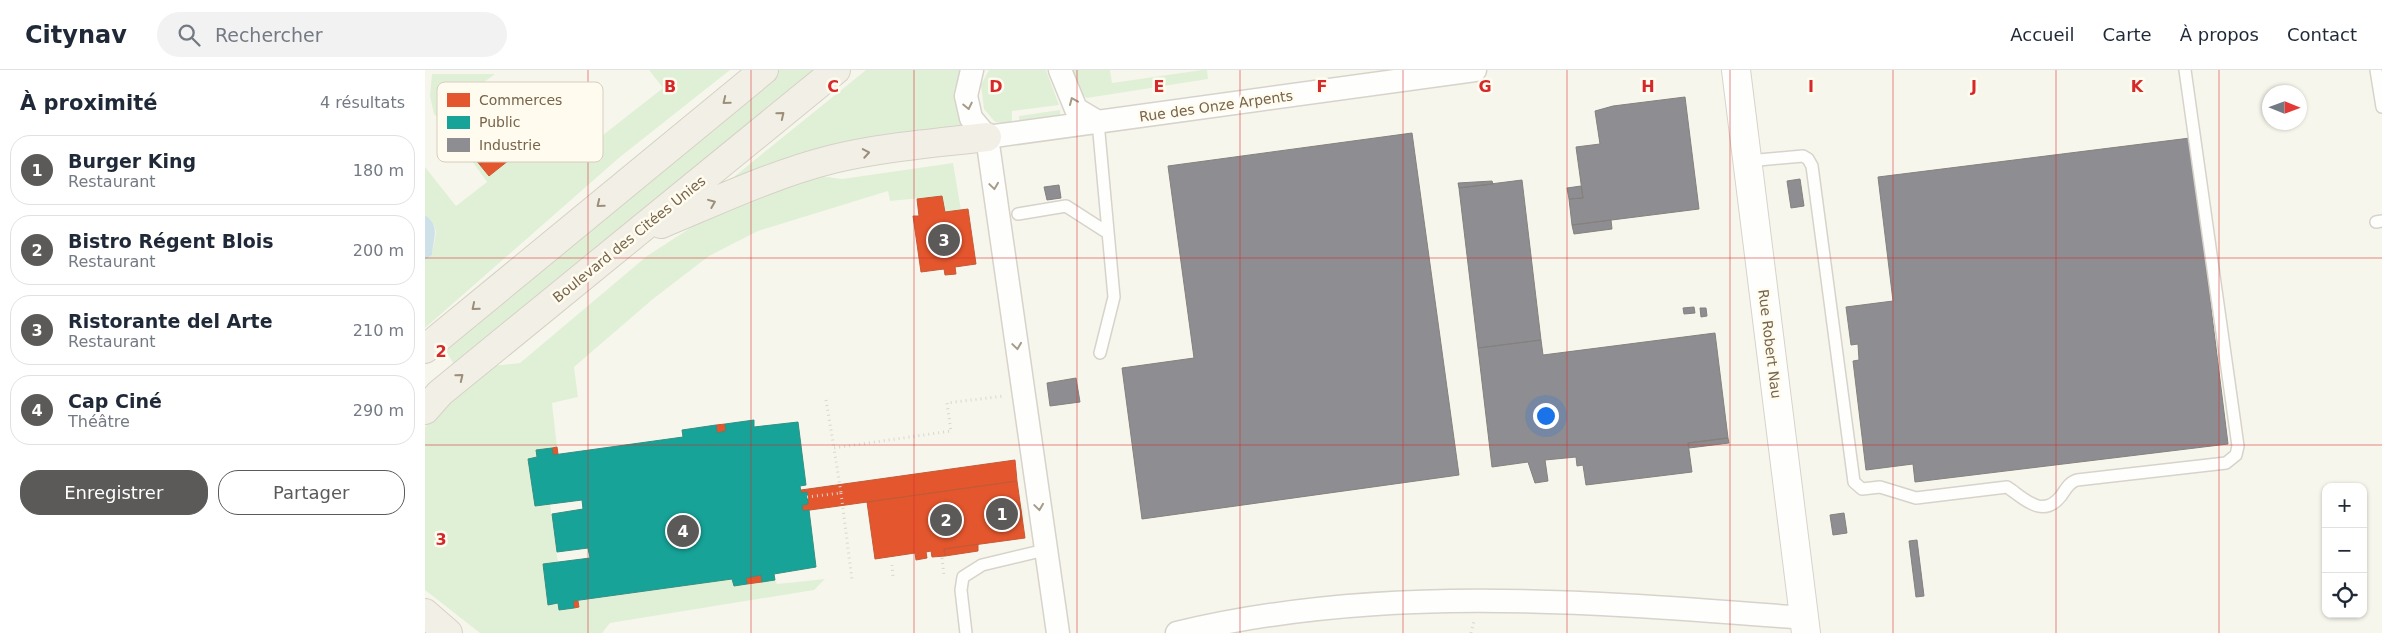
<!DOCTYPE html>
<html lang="fr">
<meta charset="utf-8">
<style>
:root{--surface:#fff;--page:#f2f2f3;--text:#1f2937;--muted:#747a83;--line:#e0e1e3;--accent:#5b5a59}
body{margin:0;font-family:"DejaVu Sans",sans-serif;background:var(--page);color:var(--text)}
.controls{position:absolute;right:15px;bottom:15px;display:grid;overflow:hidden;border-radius:10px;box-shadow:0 1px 4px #0004}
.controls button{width:45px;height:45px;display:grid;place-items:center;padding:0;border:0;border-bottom:1px solid var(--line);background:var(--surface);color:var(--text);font:25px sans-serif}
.compass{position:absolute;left:1837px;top:15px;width:45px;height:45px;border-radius:50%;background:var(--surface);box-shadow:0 1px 4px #0004;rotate:91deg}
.you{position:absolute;left:1120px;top:345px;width:18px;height:18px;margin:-12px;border:4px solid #fff;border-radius:50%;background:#1a73e8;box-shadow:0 0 0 8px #1a73e833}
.badge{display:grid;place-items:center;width:32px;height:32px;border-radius:50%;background:var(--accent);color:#fff;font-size:16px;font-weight:700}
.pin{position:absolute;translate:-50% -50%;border:2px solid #fff;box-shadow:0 1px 5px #0006}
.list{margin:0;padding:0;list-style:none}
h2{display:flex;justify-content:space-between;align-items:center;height:65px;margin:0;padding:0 20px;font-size:21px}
h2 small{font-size:16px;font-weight:400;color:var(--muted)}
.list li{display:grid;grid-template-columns:32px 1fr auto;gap:15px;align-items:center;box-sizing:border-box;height:70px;margin:0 10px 10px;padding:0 10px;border:1px solid var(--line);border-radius:20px}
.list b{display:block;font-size:19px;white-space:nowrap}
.list p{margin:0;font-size:16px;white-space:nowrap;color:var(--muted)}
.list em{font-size:16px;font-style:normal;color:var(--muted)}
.actions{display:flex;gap:10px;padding:15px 20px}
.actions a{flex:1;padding:11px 0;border:1px solid var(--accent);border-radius:20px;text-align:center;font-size:18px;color:var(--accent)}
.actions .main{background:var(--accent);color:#fff}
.icon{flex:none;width:28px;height:28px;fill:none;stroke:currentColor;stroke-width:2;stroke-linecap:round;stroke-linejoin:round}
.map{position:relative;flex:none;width:1957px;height:563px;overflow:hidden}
header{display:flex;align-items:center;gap:30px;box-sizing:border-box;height:70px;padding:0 25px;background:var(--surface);border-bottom:1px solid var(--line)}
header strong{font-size:24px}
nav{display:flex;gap:28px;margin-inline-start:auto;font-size:18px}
.search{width:350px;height:45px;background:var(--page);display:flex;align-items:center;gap:12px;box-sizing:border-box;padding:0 18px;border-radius:28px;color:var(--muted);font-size:19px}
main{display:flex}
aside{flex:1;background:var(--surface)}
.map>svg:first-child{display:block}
</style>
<header>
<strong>Citynav</strong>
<div class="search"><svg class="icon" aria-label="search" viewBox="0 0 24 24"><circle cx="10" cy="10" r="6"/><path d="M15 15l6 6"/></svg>Rechercher</div>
<nav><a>Accueil</a><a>Carte</a><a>À propos</a><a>Contact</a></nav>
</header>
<main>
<aside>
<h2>À proximité<small>4 résultats</small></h2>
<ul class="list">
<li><span class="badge">1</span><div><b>Burger King</b><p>Restaurant</p></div><em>180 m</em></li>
<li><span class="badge">2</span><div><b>Bistro Régent Blois</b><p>Restaurant</p></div><em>200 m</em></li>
<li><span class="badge">3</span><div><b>Ristorante del Arte</b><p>Restaurant</p></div><em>210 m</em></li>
<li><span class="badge">4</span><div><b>Cap Ciné</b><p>Théâtre</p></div><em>290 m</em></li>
</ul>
<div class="actions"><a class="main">Enregistrer</a><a>Partager</a></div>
</aside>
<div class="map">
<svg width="1957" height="563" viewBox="0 0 1957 563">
<rect width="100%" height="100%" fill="#f7f6ec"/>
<path fill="#e0f0d7" d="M224,0H305L195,87L0,258V190L7,185C9,167 17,158 0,145V97L31,136L62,112L22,56L9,44L5,26L7,4H70L40,26L49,39L25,58L64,106L112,67L99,50L126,32L164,76L238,18Z
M354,0H391L30,296L19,278L145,171Z
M441,0H539L538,58L304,115L305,110Z
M564,0H621L634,35L587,41V55L570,52L559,39L556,15Z
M646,0H685L687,13L777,0H782L783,9L662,28L654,23Z
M635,40V47L594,55V46Z
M528,93L536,140L520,142L517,126L465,131L463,121L333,161L284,186L228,229L149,297L153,327L127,333L132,377L112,380V387L103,389L110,436L125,434L133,492L118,494L123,534L133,533L134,540L154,537L153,531L307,509L309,516L350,510L352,514L400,509L389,520L185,553L177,563H55L0,520V357L14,338L67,296L95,293L222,186L273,153L388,105L417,109Z"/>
<path fill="#cee1e8" d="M0,145C16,156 8,168 7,185L0,190Z"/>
<path fill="#e4572e" stroke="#c35b37" d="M73,18L113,67L64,106L55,95L61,91L39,65L34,69L25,58Z
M39,65L61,91L55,95L34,69Z
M517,126L520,142L543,139L551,194L530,197L531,204L520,205L519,199L496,202L488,146H494L492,129Z
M300,354L301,361L292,363L291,355Z
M132,377L133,384L128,385L127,378Z
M590,390L592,411L378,441L377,435L383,434L382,422L376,423V420Z
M592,411L600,468L519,479L520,486L507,487L506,481L501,482L502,488L491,490L490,483L450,489L442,432Z
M553,474V481L520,486L519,479Z
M336,505L337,512L322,514L321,508Z
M148,531H153L154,537L149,538Z"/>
<path fill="#17a398" stroke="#349081" d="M329,350V357L373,352L381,415L375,416L376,423L382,422L383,434L377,435L378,441L384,440L391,497L349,504L350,510L337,512L336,505L321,508L322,514L309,516L307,509L148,531L149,538L134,540L133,533L123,535L118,494L165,488L163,478L132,482L127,444L158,439L157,430L110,436L103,389L112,387L111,380L127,378L128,385L258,367L257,360L291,355L292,363L301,361L300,354Z"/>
<path fill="#8d8d92" stroke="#86817d" d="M1260,27L1274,139L1147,155L1144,129L1158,128L1151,77L1175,74L1170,41L1188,36Z
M987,63L1034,405L717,449L697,298L769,288L743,96Z
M1765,68L1803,374L1490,412L1488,394L1441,400L1428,291L1434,290L1433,274L1426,275L1421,237L1468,231L1453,107Z
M1375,109L1379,136L1366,138L1362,111Z
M1097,110L1116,270L1053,278L1034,118Z
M1067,111L1068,114L1034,118L1033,113Z
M634,115L636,128L622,130L619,117Z
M1156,116L1158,128L1144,129L1142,118Z
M1186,150L1187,159L1149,164L1147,155Z
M1269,237L1270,243L1259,244L1258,238Z
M1275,238H1281L1282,246L1276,247Z
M1290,263L1303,368L1263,373L1267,402L1161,415L1158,395L1152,396L1151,387L1120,390L1123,411L1110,413L1103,392L1067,397L1053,278L1116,270L1118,285Z
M651,308L655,332L625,336L622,313Z
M1303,368L1304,373L1264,378L1263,373Z
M1419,443L1422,463L1408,465L1405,445Z
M1492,470L1499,526L1491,527L1484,471Z"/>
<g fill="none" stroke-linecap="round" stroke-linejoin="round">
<defs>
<path id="service" d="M1951,0L1957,37
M673,52L689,227L675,283
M1323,91L1378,86L1383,89L1387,96L1429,412L1437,419L1455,417L1491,428L1582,417C1598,427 1617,450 1636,426C1641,419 1644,412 1652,410L1801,393L1811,385L1813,376L1760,0
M593,144L641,136L683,163
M1951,152L1957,151
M541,563L536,520L538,507L557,495L620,480"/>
<path id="minor" d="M547,0L541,26L546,48L562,67L633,563
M635,0L651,39L673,52
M562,67L1050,0
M752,563C958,513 1170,532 1379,548"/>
<path id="tertiary" d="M1311,0L1381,563"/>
<path id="primary" d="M236,154C292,131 348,104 408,89C458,77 511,73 562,67
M0,279L339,0
M0,340L15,323L411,0
M0,543L23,563"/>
</defs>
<use href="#service" stroke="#d7d3ca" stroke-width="14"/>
<use href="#minor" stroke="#d7d3ca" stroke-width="25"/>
<use href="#tertiary" stroke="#d7d3ca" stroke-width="30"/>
<use href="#primary" stroke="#d6d1c6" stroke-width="30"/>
<path stroke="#dad6cf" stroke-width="3" stroke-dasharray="1 4" stroke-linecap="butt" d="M401,330L409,378
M416,423L427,510
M382,427L416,423L409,378L526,361L522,333L579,326
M517,488L519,505
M467,495L468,507
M1046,563L1049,551"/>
<use href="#service" stroke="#fefefc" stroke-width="11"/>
<use href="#minor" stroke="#fefefc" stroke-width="22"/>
<use href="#tertiary" stroke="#fefefc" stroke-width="28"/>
<use href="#primary" stroke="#f2f0e6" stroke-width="28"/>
</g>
<defs><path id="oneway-chevron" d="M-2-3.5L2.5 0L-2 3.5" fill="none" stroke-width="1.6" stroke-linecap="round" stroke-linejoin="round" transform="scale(1.25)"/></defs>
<g stroke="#9c8e7a">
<use href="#oneway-chevron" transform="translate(301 31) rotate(141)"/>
<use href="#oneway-chevron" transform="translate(356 45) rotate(-39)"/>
<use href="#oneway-chevron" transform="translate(441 83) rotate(-10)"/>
<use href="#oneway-chevron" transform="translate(287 133) rotate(-22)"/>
<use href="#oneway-chevron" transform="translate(175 134) rotate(141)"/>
<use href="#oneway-chevron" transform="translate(50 237) rotate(140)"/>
<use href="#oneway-chevron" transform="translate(35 307) rotate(-39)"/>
</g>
<g stroke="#a69a89">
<use href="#oneway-chevron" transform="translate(648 31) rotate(-113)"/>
<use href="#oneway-chevron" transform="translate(543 36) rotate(78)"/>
<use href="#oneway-chevron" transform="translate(569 116) rotate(82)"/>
<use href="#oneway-chevron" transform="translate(592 276) rotate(82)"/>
<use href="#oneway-chevron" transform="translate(614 437) rotate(82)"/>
</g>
<path fill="none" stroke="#d62828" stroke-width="1" stroke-opacity="0.55" d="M163,0V563M326,0V563M489,0V563M652,0V563M815,0V563M978,0V563M1142,0V563M1305,0V563M1468,0V563M1631,0V563M1794,0V563M0,188H1957M0,375H1957"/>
<g text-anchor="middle" stroke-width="5" stroke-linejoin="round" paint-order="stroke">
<g font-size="14" fill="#77644b" stroke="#fffcef">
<text transform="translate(791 36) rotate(-8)" y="5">Rue des Onze Arpents</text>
<text transform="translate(204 169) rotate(-39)" y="5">Boulevard des Citées Unies</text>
<text transform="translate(1345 274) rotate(83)" y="5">Rue Robert Nau</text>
</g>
</g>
<rect x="12" y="12" width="166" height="80" rx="8" fill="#fffcef" stroke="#d6cebe" stroke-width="1"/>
<rect x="22" y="23" width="23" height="14" fill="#e4572e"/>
<rect x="22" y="46" width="23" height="13" fill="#17a398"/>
<rect x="22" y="68" width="23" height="14" fill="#8d8d92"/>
<g font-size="14" fill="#77644b">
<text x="54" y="35">Commerces</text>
<text x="54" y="57">Public</text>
<text x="54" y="80">Industrie</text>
</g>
<g font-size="16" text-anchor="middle" font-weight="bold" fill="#d62828" stroke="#fffcef" stroke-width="5" stroke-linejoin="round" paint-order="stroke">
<text x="245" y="22">B</text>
<text x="408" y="22">C</text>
<text x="571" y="22">D</text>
<text x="734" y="22">E</text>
<text x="897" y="22">F</text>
<text x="1060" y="22">G</text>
<text x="1223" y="22">H</text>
<text x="1386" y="22">I</text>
<text x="1549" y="22">J</text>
<text x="1712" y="22">K</text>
<text x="16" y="287">2</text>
<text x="16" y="475">3</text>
</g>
</svg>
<div class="controls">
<button>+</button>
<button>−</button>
<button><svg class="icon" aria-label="locate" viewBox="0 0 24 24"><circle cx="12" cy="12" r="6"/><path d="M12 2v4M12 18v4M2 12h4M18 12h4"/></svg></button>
</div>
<svg class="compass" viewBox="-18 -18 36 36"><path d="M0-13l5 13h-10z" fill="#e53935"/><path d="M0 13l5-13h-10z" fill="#747a83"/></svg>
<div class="you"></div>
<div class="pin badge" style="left:577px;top:444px">1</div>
<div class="pin badge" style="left:521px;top:450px">2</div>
<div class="pin badge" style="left:519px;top:170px">3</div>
<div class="pin badge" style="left:258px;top:461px">4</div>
</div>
</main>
